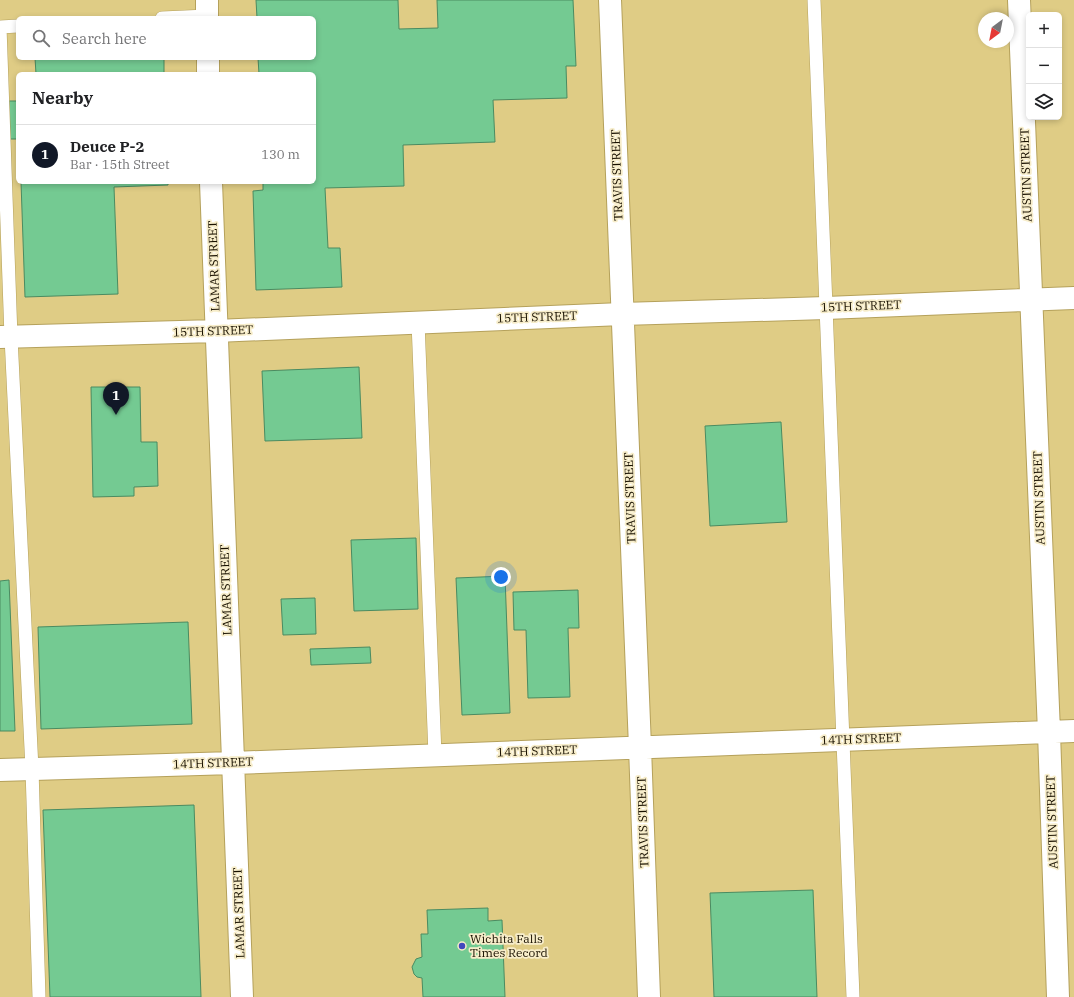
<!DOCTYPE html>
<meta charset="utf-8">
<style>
:root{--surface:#fff;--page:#f2f2f2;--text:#202124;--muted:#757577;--line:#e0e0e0;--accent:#111827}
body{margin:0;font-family:"IBM Plex Serif",serif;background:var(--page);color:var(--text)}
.controls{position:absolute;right:12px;top:12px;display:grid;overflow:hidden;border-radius:6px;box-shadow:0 2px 6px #0003}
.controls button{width:36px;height:36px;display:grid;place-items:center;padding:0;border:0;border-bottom:1px solid var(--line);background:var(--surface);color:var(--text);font:20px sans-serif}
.compass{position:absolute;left:978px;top:12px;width:36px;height:36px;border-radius:50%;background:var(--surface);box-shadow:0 2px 6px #0003;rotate:212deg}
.you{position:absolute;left:501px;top:577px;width:14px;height:14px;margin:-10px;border:3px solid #fff;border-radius:50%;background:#1a73e8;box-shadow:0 0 0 6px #1a73e833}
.badge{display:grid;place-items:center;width:26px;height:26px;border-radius:50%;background:var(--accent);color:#fff;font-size:13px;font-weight:700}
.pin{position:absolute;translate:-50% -33px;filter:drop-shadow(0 1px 2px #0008)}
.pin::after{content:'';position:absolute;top:21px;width:14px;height:12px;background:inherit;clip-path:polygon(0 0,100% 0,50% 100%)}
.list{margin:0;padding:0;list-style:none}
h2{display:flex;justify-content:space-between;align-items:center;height:52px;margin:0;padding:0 16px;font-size:17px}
h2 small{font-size:13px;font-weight:400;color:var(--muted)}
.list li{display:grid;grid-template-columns:26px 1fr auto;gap:12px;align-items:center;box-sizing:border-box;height:60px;padding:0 16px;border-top:1px solid var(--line)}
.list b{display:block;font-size:15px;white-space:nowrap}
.list p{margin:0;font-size:13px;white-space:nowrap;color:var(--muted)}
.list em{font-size:13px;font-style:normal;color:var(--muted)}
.icon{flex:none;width:22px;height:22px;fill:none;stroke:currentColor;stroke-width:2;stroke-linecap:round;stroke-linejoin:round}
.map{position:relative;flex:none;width:1074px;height:997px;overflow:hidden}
.search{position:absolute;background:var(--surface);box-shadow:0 2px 6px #0003;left:16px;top:16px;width:300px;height:44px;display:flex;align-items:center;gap:10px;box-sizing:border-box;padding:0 14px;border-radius:6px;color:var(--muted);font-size:15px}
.panel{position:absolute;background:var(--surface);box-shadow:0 2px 6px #0003;left:16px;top:72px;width:300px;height:112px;border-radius:6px}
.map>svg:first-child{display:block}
</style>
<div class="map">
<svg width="1074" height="997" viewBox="0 0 1074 997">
<rect width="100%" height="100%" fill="#dfcc85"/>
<path fill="#74ca92" stroke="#4a8b61" d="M256,0H398L399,29L438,28L437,0H573L576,66H566L567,98L493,100L495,142L403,145L404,186L325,188L328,248H340L342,287L256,290L253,191L263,190V182H314V74H259L258,58H314V18H257Z
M35,58H164V74H36Z
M9,101H18V139H10Z
M21,182H168V185L114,187L118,294L25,297Z
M359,367L362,438L265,441L262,371Z
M91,387H140L141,442H157L158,486L134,487V496L93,497Z
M781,422L787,522L710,526L705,426Z
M416,538L418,609L354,611L351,540Z
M505,576L510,713L462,715L456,578Z
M9,580L15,731H0V581Z
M578,590L579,628H568L570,697L528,698L526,630H514L513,592Z
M315,598L316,634L283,635L281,599Z
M188,622L192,724L41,729L38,627Z
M370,647L371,663L311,665L310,649Z
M194,805L201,997H50L43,810Z
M813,890L817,997H714L710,893Z
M488,908V921L502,920L505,997H423L422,978L417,977L414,974L412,967L416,959L422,957L421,934H428L427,910Z"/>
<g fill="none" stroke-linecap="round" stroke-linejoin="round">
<defs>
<path id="service" d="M814,0L853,997
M162,18L207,16
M18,26L0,27L11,337L32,769L39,997
M418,322L435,755"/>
<path id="minor" d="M207,0V18
M610,0L640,747L649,997
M1019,0L1049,732L1058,997
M208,58V74
M211,182L242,997
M0,337L216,331L622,314L826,308L1074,298
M0,770L233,763L1074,731"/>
</defs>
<use href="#service" stroke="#b5a15b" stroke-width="14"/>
<use href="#minor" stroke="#b5a15b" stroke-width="24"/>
<use href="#service" stroke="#fff" stroke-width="13"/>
<use href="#minor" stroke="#fff" stroke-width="22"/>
</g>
<circle fill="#4148bd" stroke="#f7edca" stroke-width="1.5" cx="462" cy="946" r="4"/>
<g text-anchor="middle" stroke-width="3.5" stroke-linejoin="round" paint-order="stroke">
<g font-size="12" fill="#191100" stroke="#f7edca">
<text transform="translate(617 175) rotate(-92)" y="4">TRAVIS STREET</text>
<text transform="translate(1026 175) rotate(-92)" y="4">AUSTIN STREET</text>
<text transform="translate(214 266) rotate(-92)" y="4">LAMAR STREET</text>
<text transform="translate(861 306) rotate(-2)" y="4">15TH STREET</text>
<text transform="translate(537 317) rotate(-2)" y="4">15TH STREET</text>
<text transform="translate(213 331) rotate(-2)" y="4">15TH STREET</text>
<text transform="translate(630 498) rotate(-92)" y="4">TRAVIS STREET</text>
<text transform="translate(1039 498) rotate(-92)" y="4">AUSTIN STREET</text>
<text transform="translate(226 590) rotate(-92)" y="4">LAMAR STREET</text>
<text transform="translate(861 739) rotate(-2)" y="4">14TH STREET</text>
<text transform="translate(537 751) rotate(-2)" y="4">14TH STREET</text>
<text transform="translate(213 763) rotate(-2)" y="4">14TH STREET</text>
<text transform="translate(643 822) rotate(-92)" y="4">TRAVIS STREET</text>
<text transform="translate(1052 822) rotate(-92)" y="4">AUSTIN STREET</text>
<text transform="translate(239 913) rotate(-92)" y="4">LAMAR STREET</text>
</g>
<g font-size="12" fill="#191100" stroke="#f7edca" text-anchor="start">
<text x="470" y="943">Wichita Falls<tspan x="470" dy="14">Times Record</tspan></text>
</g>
</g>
</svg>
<div class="controls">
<button>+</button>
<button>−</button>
<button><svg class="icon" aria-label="layers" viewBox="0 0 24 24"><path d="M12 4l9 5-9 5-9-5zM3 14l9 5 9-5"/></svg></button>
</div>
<svg class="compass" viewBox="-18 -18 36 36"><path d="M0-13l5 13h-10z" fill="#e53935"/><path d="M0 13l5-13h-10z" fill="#757577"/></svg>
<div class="you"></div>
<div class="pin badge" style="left:116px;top:415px">1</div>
<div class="search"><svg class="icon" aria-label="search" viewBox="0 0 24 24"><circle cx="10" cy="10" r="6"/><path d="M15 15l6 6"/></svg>Search here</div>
<section class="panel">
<h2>Nearby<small></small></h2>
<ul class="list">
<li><span class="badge">1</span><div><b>Deuce P-2</b><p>Bar · 15th Street</p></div><em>130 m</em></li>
</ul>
</section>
</div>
